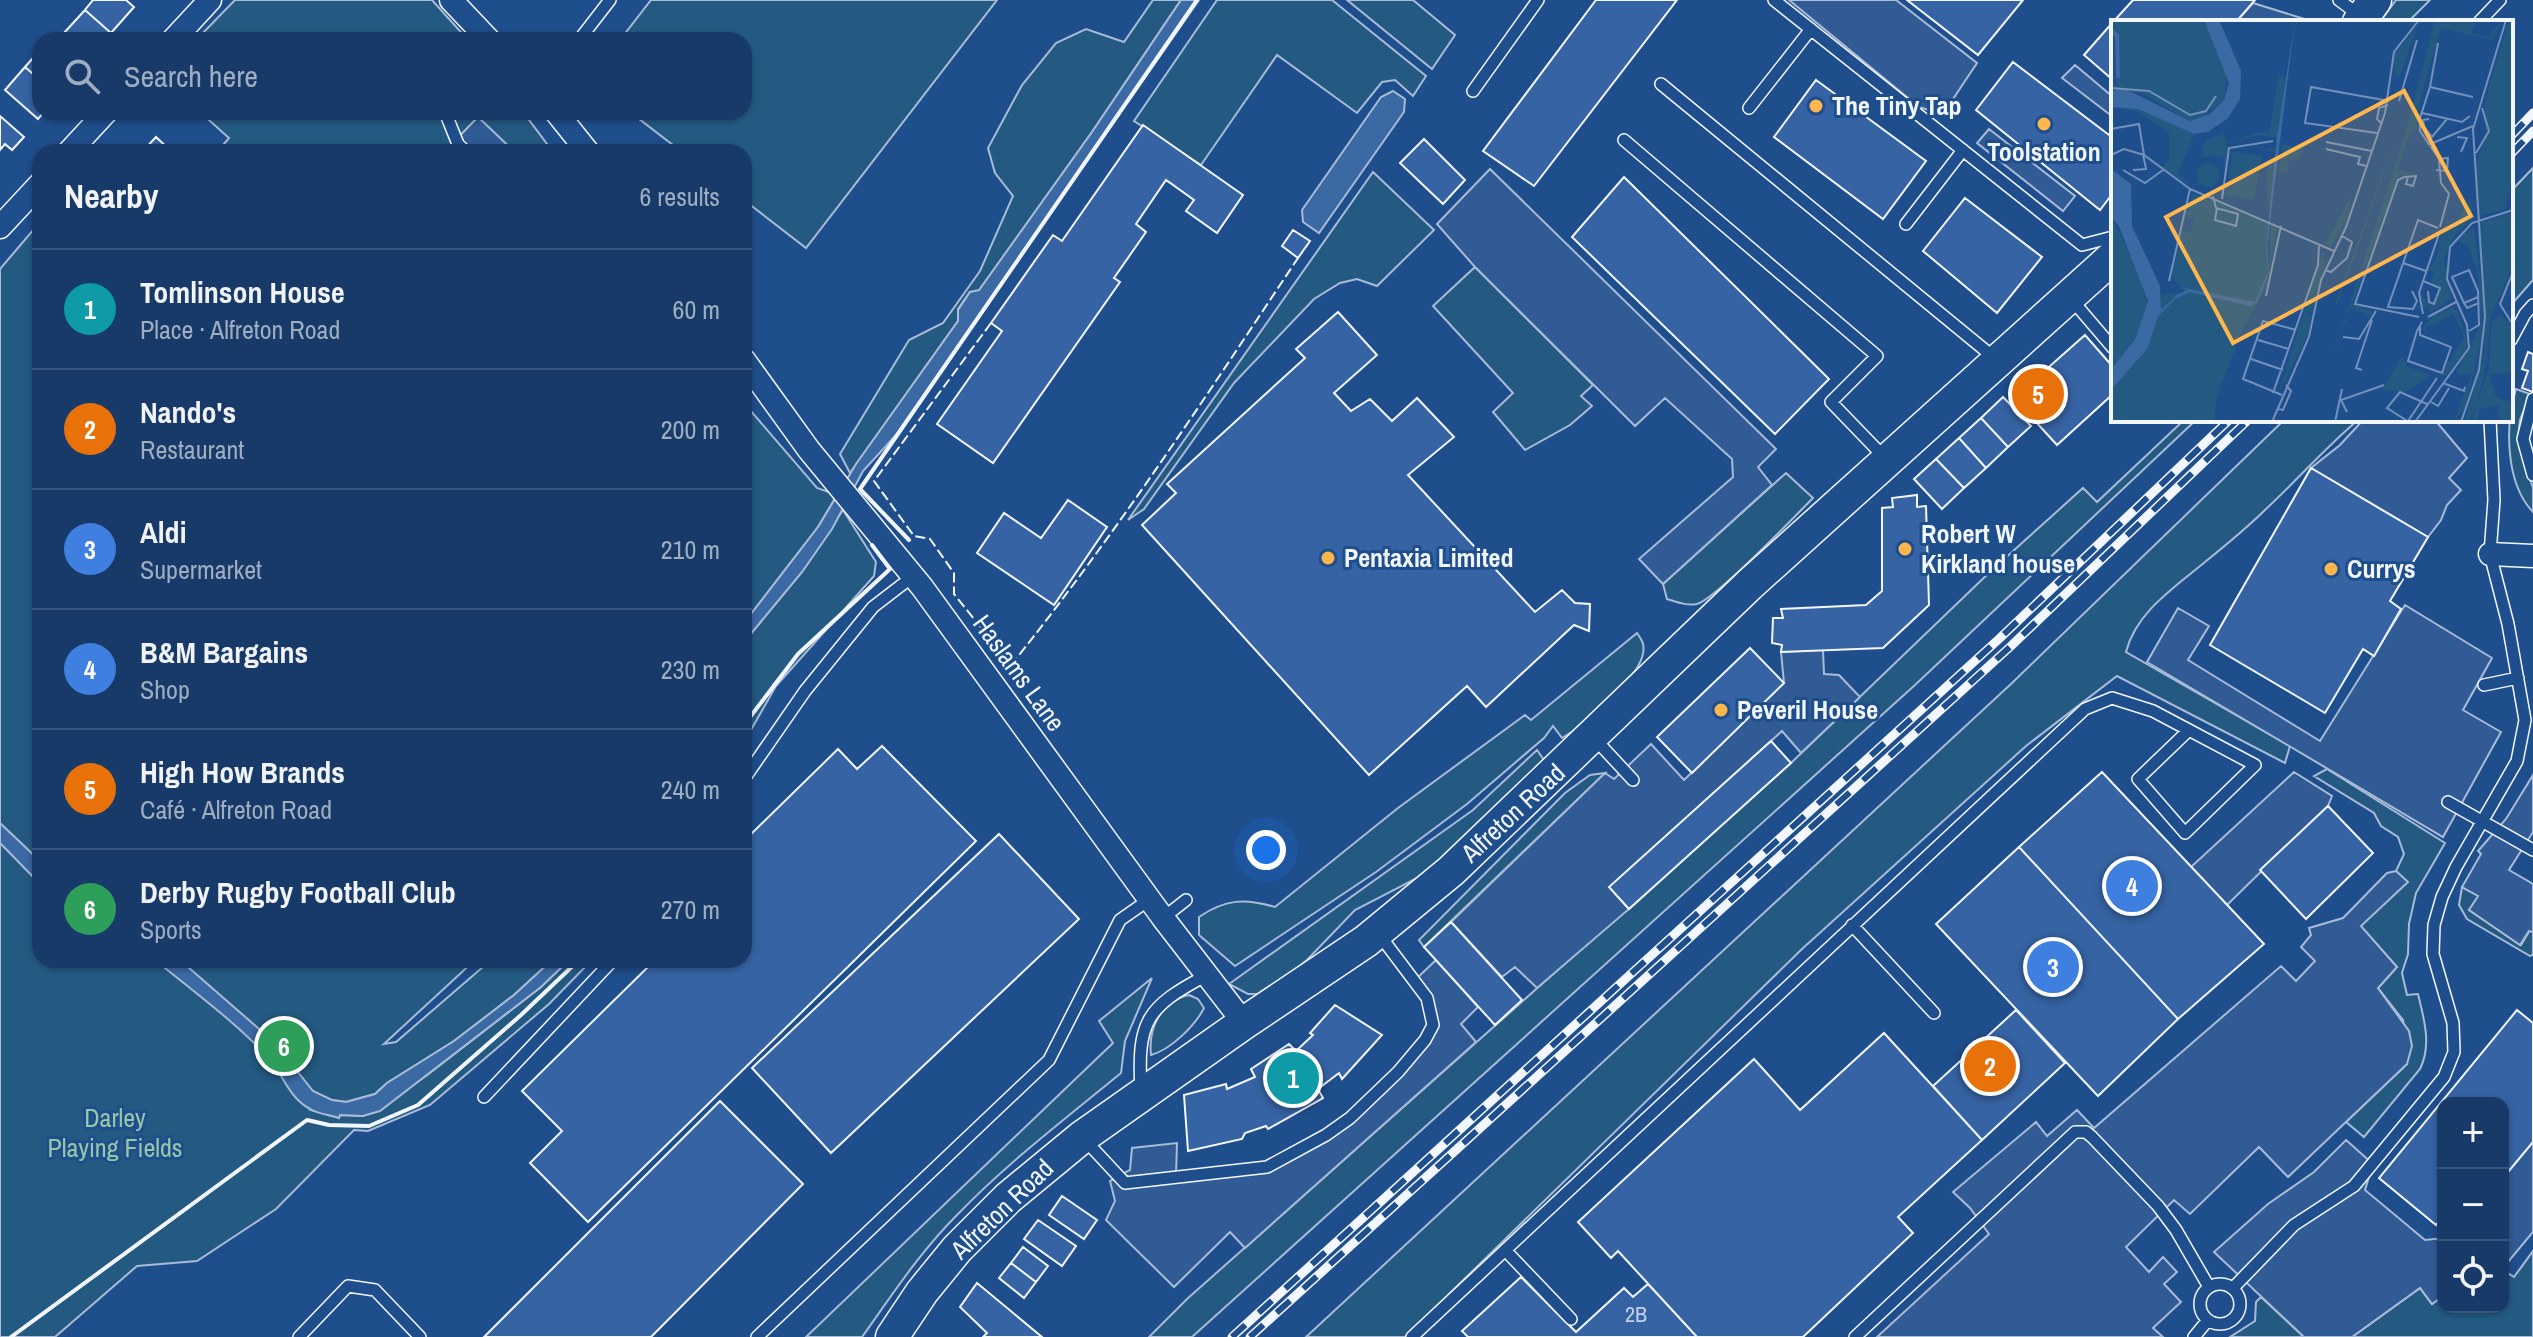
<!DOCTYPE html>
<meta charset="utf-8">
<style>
:root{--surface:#173a69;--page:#244571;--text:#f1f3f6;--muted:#9eadc0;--line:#36547d;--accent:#ffb74d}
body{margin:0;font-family:"Archivo Narrow",sans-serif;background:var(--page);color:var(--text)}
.controls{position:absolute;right:24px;bottom:24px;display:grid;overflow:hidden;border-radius:16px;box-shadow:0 2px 6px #0004}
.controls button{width:72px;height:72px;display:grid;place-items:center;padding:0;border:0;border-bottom:2px solid var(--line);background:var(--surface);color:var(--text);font:40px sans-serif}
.you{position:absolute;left:1266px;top:850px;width:28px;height:28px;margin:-20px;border:6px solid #fff;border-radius:50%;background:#1a73e8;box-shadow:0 0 0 12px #1a73e833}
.badge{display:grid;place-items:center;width:52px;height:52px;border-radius:50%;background:var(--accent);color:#fff;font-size:26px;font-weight:700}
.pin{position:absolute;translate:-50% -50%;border:4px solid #fff;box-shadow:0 2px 8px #0006}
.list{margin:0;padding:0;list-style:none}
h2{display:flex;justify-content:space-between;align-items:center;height:104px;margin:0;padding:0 32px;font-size:34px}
h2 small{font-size:26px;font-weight:400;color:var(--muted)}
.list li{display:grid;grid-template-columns:52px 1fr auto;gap:24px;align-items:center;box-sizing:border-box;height:120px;padding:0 32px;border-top:2px solid var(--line)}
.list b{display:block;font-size:30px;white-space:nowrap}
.list p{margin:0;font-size:26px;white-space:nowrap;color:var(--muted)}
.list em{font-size:26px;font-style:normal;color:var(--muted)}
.icon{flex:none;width:44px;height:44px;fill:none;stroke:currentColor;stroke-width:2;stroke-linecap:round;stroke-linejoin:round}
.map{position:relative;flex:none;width:2533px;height:1337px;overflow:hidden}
.search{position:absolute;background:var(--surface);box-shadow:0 2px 6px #0004;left:32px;top:32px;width:720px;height:88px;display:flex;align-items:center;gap:20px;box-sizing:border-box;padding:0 28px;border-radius:24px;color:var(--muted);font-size:30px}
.panel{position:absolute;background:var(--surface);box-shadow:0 2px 6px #0004;left:32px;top:144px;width:720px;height:824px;border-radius:24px}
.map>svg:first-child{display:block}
</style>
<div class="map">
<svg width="2533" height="1337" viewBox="0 0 2533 1337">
<rect width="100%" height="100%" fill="#1f4e8c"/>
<path fill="#245a82" stroke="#a8bbd7" stroke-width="2" d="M235,0H432L468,40H196Z
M651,0H997L806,248L744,200V152H682L630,112H744V40H620Z
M1153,0H1181L1092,132L979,291L970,292L958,309V321L850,473L840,454L909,340L943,323L980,271L1013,196L995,173L988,148L1022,85L1056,43L1086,29L1124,42Z
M1217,0H1332L1426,76L1413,96L1395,80L1382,82L1357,113L1277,55L1201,165L1134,121Z
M1347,0H1413L1455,35L1432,69Z
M2396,0H2430L2408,22H2380Z
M200,112H523L553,152H217L229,138Z
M2533,168V280L2511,305V191Z
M1373,172L1434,230L1377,286L1357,279L1340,283L1314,299L1234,383L1144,509L1128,520Z
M40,222V960H475L384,1044L396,1042L491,960H552L514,995L454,1041L387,1083L375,1094L346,1102L332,1100L311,1110L339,1118L340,1115L363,1116L426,1076L541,987L569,960H592L549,1004L430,1105L368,1131L354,1130L276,1209L197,1261L137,1266L55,1337H0V269Z
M1475,267L1593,385L1581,396L1592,406L1570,425L1525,450L1493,412L1513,393L1433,306Z
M2516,389L2530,394L2520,420L2518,438L2533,488V512C2505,483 2505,424 2516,389Z
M744,403L817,488L837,495L818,527L744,623Z
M2184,420H2196L1915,685L1192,1337H1149L1187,1299L1791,763L1992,570L2083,488L2097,502Z
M2284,420H2358C2325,448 2297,480 2266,509C2247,528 2226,545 2205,562C2175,587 2136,612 2126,652L2290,746L2285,763L2117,676L2026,746L1802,949L1405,1337H1306L2012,683Z
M1786,473L1813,498C1794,517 1716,599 1697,604C1686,606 1677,602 1667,599L1663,584Z
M843,510L876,562L874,576L776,686L744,742V642L802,572Z
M1637,633C1639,636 1642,640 1643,644C1650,671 1592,714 1573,731L1562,738L1553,726L1544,738L1467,804L1376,872L1235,966L1199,935V917C1225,899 1245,898 1275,907L1398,808L1525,715L1531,720Z
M1537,750L1544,760L1532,780L1421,876L1355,910L1307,960L1288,976L1259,994H1248L1229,984L1473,810Z
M2327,769L2445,843L2416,893L2409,924L2408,954L2402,973L2407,995L2418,994C2424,1019 2432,1045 2420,1069L2364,1137L2346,1122L2407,1064L2403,1020L2378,988L2397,967L2360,926L2407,882L2396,871L2404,854L2398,837L2381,826L2374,813L2314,776Z
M1605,773L1424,947L1419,940L1565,793L1590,775Z
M2462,887L2479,896L2469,910L2521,945L2530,930L2533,932V955L2530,956L2467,919L2459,905Z
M1152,978L1125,1041L1121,1073C1065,1119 1007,1163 957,1215C920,1252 892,1295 862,1337H806L1113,1043L1099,1021Z
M1189,995L1198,999L1204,1008C1195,1026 1170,1050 1151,1055C1148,1028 1161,1001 1189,995Z
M2533,1251V1337H2352L2420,1288L2432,1304L2443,1296V1307H2503V1270L2514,1277Z
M2261,1297L2304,1337H2230L2255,1321L2256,1302Z"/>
<path fill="#305b95" stroke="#a8bbd7" stroke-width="2" d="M1789,0H1896L1977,63L1953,99L1935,112L1919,107Z
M2253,3L2311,21L2236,22Z
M2075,65L2113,97V117L2062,78Z
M478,117L515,152H444Z
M1989,129L2075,196L2063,211L1977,143Z
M1490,169L1776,449L1758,467L1772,485L1663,584L1639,559L1733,477L1732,459L1665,398L1635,426L1475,267L1437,224Z
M2363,420H2435L2467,458L2449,478L2461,490L2447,505L2441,520L2428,537L2311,468L2340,445Z
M2405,605L2492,658L2463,710L2501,732L2443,837L2147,662L2178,608L2209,626L2188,660L2320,741Z
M1823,650L1824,674L1839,675L1860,697L1801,753L1782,731L1771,741L1610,887L1629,909L1537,988L1515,967L1502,977L1451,922L1605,773L1614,779L1651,744L1684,780L1784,683L1781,652Z
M2294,772L2332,796L2328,806L2227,905L2191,867Z
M2533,775V832L2509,870L2533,884V932L2529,931L2520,945L2469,910L2478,896L2462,887L2481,854L2478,851L2506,819Z
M2396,871L2408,882L2361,926L2397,967L2378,988L2409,1031L2412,1046L2407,1064L2288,1177L2259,1147L2190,1214L2174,1200L2126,1247L2149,1272L2163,1257L2177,1272L2164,1284L2181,1302L2153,1328L2163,1337H1877L1989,1234L1970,1208L1953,1192L2036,1122L2047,1136L2077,1110L2094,1128L2281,966L2296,981L2315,961L2301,947L2311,935L2309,928L2343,918L2387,873Z
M1436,960L1478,1007L1461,1024L1476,1042L1245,1248L1230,1232L1174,1287L1106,1220L1115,1201L1110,1181L1130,1170L1132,1148L1177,1143L1176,1176L1267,1167L1350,1118L1433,1025L1414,981Z
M2346,1140L2373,1164L2365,1190L2425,1240L2443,1238V1296L2432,1304L2420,1288L2352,1337H2304L2214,1252L2268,1204L2314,1172Z
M2533,1142V1232L2503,1268V1178Z"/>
<path fill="#3b69a3" stroke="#a8bbd7" stroke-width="2" d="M1181,0H1199L896,435L863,471L832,529L802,572L744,642V623L818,527L856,464L958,321V310L970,292L979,290L1092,132Z
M1393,91L1405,99L1404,112L1319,233L1303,222L1302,210L1381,97Z
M0,823L40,861V884L0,843Z
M155,960H180L274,1042L313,1091L332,1100L346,1102L375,1094L387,1083L454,1041L514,995L552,960H569L541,987L380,1111L363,1116L340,1115L339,1118C330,1115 318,1114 310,1109C288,1097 283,1074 268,1057C234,1021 193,991 155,960Z"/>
<path fill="#3563a3" stroke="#f2f6ff" stroke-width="2" d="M93,0H126L134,7L111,33L85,10Z
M1596,0H1677L1534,186L1483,151Z
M1907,0H2023L1978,55Z
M2133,0H2255L2236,22H2113Z
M85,10L111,33L104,40H69L63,34Z
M2113,22V80L2084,55Z
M40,50V80L25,67Z
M2013,62L2113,138V193L2100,210L1976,110Z
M25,67L40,80V112H44L38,119L5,90Z
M1816,80L1926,161L1883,219L1774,137Z
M274,112H391L275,118Z
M0,116L24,137L12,150L5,144L0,150Z
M1143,125L1243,195L1217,233L1186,211L1194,200L1166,180L1136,224L1146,232L1114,278L1120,282L993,463L937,424L1002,331L991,323L1053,235L1062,241Z
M156,137L172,152H142Z
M1424,139L1465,180L1443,204L1400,163Z
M1624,177L1829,379L1775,434L1572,237Z
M1965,198L2042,257L1997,313L1923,251Z
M1293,230L1310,241L1298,258L1282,246Z
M1338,312L1377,355L1334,393L1351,411L1370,399L1392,421L1417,398L1454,437L1408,475L1535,612L1562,590L1575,603L1590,604L1589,631L1574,625L1486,707L1467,686L1369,775L1142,525L1176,493L1167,484L1305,358L1296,349Z
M2085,335L2113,367V394L2057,445L2014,398Z
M2528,352L2533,354V392L2522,388L2528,371L2522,369Z
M2003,397L2031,426L2008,447L1981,418Z
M1981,418L2008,447L1986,468L1959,438Z
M1959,438L1986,468L1964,488L1936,459Z
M1936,459L1964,488L1942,509L1914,479Z
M2311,468L2428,537L2390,601L2401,609L2374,656L2363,649L2325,713L2210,645Z
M1917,495V507L1926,506L1929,605L1883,648L1781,652L1782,645L1772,643L1773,618H1783L1781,609L1866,605L1882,591V508L1893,507L1892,498Z
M1068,500L1107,527L1054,605L977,553L1004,513L1041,538Z
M1750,648L1784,683L1692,773L1657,737Z
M1771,741L1791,763L1629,909L1609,887Z
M882,746L976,841L588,1222L530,1163L562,1131L522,1091L655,960H744V841L838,749L857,769Z
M2102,772L2264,944L2178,1019L2019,847Z
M2328,806L2373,853L2306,919L2260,870Z
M999,834L1079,919L831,1153L752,1068Z
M2019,847L2178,1019L2098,1096L1936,924Z
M1451,922L1522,1000L1495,1025L1424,947Z
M1335,1005L1382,1035L1342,1079L1339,1073L1318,1089L1323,1098L1268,1129L1266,1126L1245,1133L1242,1139L1188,1151L1184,1095L1226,1084L1227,1089L1255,1077L1251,1069L1289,1044L1296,1051L1313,1035L1310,1033Z
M2016,1010L2065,1063L1982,1140L1933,1086Z
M2517,1010L2533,1023V1142L2503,1178V1103H2443V1216L2436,1225L2379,1178Z
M1884,1033L1982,1140L1898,1217L1913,1233L1803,1337H1697L1618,1251L1611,1258L1578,1222L1754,1059L1800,1110Z
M720,1101L803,1184L651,1337H484Z
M1062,1196L1097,1220L1084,1239L1049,1215Z
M1038,1220L1076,1246L1062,1266L1024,1239Z
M1023,1247L1048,1266L1036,1282L1011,1263Z
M1011,1263L1036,1282L1024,1298L999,1278Z
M1521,1277L1576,1332L1624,1288L1633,1297L1648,1284L1697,1337H1468L1462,1331Z
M977,1283L1042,1337H983L987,1333L960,1307Z"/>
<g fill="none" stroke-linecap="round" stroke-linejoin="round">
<defs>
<path id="lane" d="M1774,0L2082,245L2113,237
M2339,0L2359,15
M2479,22L2500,0
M579,40L610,0
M1661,84L1997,360
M1473,91L1538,0
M1749,108L1811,29
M445,112L458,144L466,152
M1624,140L1877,356L1831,402L1885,458
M1906,224L1963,150
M2072,300L2113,348
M2511,340L2525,314L2533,305
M2533,399L2523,439L2533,475
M2484,685L2518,678
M1593,737L1633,780
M744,779L805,691L873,607L912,577
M2448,802L2533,850
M1163,918L1186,900
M1852,925L1934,1013
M1141,1091C1137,1021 1146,1007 1207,975
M484,1097L613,960
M1084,1139L1125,1183L1267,1167L1326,1135L1350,1118L1398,1072L1425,1040L1433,1025L1427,998L1378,933
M1505,1250L1571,1319
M2200 1304a20 20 0 1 1 40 0a20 20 0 1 1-40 0Z
M2233,1288L2294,1225L2354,1186L2444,1077L2454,1052L2453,1023L2433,954L2434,925L2442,897L2456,867L2517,761L2525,720L2508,624L2490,554L2494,500L2490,420
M299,1337L348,1286L375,1290L420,1337
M757,1337L1049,1060L1120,920L1150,899
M1412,1337L2085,709L2112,698L2153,711L2255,765L2185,833L2138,779L2189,730
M1855,1337L2075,1132H2086L2092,1137L2158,1206L2176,1230L2209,1287
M2194,1337L2208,1320"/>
<path id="street" d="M451,0L489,40
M173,40L210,0
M556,112L588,152
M69,152L106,112
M0,227L40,184
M744,360L809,450L922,587L1163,918L1244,1023
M2490,554L2533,556"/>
<path id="secondary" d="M2359,22L2375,0
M892,1337L922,1292L957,1249L1008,1198L1082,1137L1244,1023L1366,941L1451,871L1749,585L2113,257"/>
</defs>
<use href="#lane" stroke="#f2f6ff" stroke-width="14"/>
<use href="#street" stroke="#f2f6ff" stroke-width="25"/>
<use href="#secondary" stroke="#f2f6ff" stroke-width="35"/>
<use href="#lane" stroke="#1f4e8c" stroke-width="11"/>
<use href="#street" stroke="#1f4e8c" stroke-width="22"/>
<use href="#secondary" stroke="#1f4e8c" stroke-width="32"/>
<defs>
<path id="rail" d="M2511,136L2533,113
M2511,154L2533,131
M1232,1337L2000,638L2229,420
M1250,1337L2011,646L2248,420"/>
</defs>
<use href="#rail" stroke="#f2f6ff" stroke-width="9"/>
<use href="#rail" stroke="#1f4e8c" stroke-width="6" stroke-dasharray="18" stroke-linecap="butt"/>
<path stroke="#f2f6ff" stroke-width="2" stroke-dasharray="10 4" stroke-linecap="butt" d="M991,323L874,481L914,536L930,539L954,573V594L1011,665C1115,536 1206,396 1298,258"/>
<path stroke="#f2f6ff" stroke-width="4" d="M909,540L860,489L1197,0
M744,725L798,654L890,569L872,545
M11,1337L307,1120L329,1125L369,1126L418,1105L521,1015L579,960"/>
</g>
<g fill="#ffb74d" stroke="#1f4e8c" stroke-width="3">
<circle cx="1816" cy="106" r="8"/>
<circle cx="2044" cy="124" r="8"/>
<circle cx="1905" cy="549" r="8"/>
<circle cx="1328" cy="558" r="8"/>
<circle cx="2331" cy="569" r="8"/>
<circle cx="1721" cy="710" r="8"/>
</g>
<g text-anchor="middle" stroke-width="6" stroke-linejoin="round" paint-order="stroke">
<g font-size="22" fill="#c3d1e8">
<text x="1636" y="1322">2B</text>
</g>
<g font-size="26" font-weight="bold" fill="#f2f6ff" stroke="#1f4e8c" text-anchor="start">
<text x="1832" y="115">The Tiny Tap</text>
<text x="2044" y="161" text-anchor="middle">Toolstation</text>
<text x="1921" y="543">Robert W<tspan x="1921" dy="30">Kirkland house</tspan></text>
<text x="1344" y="567">Pentaxia Limited</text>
<text x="2347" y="578">Currys</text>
<text x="1737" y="719">Peveril House</text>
</g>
<g font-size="26" fill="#f2f6ff" stroke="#1f4e8c">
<text transform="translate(1019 673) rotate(54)" y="9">Haslams Lane</text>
<text transform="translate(1513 813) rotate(-43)" y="9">Alfreton Road</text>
<text transform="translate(1002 1209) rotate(-44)" y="9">Alfreton Road</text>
</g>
<g font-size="26" fill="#97c8a6" stroke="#1f4e8c">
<text x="115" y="1127">Darley<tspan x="115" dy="30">Playing Fields</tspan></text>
</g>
</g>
<g transform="translate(2111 20)">
<rect width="402" height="402" fill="#1f4e8c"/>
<path d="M0,0H93L116,52L113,80L100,91L94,85L97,95L79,101L34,75L12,69L0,72L6,62L7,18H0ZM311,0L304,12L288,59L282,49L284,34ZM324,0H366L360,13L377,17L391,1L382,23L387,8L381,20L330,8L310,75L306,108L300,111L287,149L308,155H288L241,284L261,292V296L239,288L217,351L296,107ZM398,0H402V156L394,189L368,196L365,144L374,120V81ZM168,55L175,57L158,199L155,154L164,132L153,129H165L166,118L147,115L118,124L143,113H158ZM6,85L27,89L83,114L67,154L79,166L51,147L58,141V112L25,91L0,87ZM113,114L117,127L114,149L112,136L89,137L95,120ZM286,114L269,166L226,285L224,284ZM171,124L193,128L188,140L178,139L176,153L168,152ZM122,131L151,136L143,180L114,175ZM85 155a12 12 0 1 1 24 0a12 12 0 1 1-24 0ZM82,173L158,202L155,231L157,252L153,265L158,253L160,203L166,208L157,264L131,310L106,378L103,402H0V370L37,328L51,274L74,273L61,256L71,210L79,213L83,199L74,196ZM240,175L238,194L220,228L214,224ZM360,177L362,199L343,216L333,239L340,280L319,292L318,284L313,289L309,273L320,285L330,268L320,263L323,253L317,250L325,240L332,207L343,206ZM402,193V244L379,300L375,345L366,383L358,402H353L374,333L368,203ZM0,197L32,261L37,290L22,324L0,348ZM363,206L372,281L370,322L355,385L343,402L360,355L345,354L370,304L367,252L357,226L346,221ZM212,232L214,242L201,292L195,295L201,296L197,315L168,372ZM341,288L347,292L356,321L354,332L326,366L333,356L324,355H330L353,317L342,294L309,311L322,296ZM389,295L402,307V352L378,355L385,377L402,382V402H389L387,385L367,390V402H360L378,349L381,301ZM291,336L297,347L319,355L294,372L271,370Z" fill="#245a82"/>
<path d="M93,0H108L130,51L129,79L117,98L97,112L83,114L27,89L0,87V72L12,68L79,101L99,94L113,80L118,63ZM184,0L156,226L158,253L146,283L139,286L79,272L64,279L47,296L37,328L0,370V349L24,320L37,281L8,206L0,197V149L20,164L21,206L49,266L50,290L67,274L77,270L68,267L144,282L157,252L155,227L166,117Z" fill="#3b69a3"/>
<path fill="none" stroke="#3b69a3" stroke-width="4" d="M0,11L6,15L7,58"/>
<path fill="none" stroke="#7391ba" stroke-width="2" d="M319,67L327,23M0,68L38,71L79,95L95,91L105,76M288,81L306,20M311,93L351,102L359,96M318,99L312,100L313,107L321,117L336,99M271,104L266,99L268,88L277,85M0,109L28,104L33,135M266,113L194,103L200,67L278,81M346,117L356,118L350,132M215,122L261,131M317,125L362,106M215,129L249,137L247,144L255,146M365,133L378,111L371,88M0,135L13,129L33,135L79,169L223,231M12,150L34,163L52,150M22,150L35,149L32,134M325,150L336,151L337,138L328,139M297,157L295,164L302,166L305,156L293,157L287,160L244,284L308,297M102,176L105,188L127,194L125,206L104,200L106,188M111,179L118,128L162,121M329,207L338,174L330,163L328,139L309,111V98L319,67L362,77M292,243L315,251M214,250L220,252L236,238L241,222L231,216M402,252L389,284L402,305M58,261L79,169M312,261L329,268L323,284L318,282L317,271M301,271L306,281L302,289L277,287L307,200L327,208M155,276L170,206M367,277L353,283L356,288L368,283M353,283L341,257L358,250L367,271L368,305L358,311M312,294L308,273L329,211M317,297L345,282M309,307V315L340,327L331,353L297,341L306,311L311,302M232,317L248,319L265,291M147,320L178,329M140,339L172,350M251,350L245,348L261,300M332,363L353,371L354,367M162,373L207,245L208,224M171,375L132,359L152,301L185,310M320,382L327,386L338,368M166,389L172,390L180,371L175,365M236,392L230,380L273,365M297,401L326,358M161,402L198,317L210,260L235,207L274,93L283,32L308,0M224,402L231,369M298,402L276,388L289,372L316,384M304,402L358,328L356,305L336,259L339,227L361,203L402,190M350,402L368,350L374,297L362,109L395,0"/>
<path fill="#ffb74d" fill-opacity="0.15" stroke="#ffb74d" stroke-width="4" d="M293,71L360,196L122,323L55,197Z"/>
<rect width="402" height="402" fill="none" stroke="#f2f6ff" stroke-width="4"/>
</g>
</svg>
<div class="controls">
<button>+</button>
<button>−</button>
<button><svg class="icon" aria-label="locate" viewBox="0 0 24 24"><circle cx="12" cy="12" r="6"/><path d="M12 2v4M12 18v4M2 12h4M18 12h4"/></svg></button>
</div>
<div class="you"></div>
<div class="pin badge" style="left:1293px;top:1078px;background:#0f9aa8">1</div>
<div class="pin badge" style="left:1990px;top:1066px;background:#e8710a">2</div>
<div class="pin badge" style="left:2053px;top:967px;background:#3f7fe0">3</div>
<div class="pin badge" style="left:2132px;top:886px;background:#3f7fe0">4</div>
<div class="pin badge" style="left:2038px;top:394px;background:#e8710a">5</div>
<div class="pin badge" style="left:284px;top:1046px;background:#2e9e5b">6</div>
<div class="search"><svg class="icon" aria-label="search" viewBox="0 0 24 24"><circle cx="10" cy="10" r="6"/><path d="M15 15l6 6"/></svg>Search here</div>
<section class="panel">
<h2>Nearby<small>6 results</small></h2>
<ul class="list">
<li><span class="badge" style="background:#0f9aa8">1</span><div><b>Tomlinson House</b><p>Place · Alfreton Road</p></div><em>60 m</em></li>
<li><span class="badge" style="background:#e8710a">2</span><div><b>Nando's</b><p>Restaurant</p></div><em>200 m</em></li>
<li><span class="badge" style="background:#3f7fe0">3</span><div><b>Aldi</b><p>Supermarket</p></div><em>210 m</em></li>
<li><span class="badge" style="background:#3f7fe0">4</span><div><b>B&amp;M Bargains</b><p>Shop</p></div><em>230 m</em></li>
<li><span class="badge" style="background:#e8710a">5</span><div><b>High How Brands</b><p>Café · Alfreton Road</p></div><em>240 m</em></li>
<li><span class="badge" style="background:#2e9e5b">6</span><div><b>Derby Rugby Football Club</b><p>Sports</p></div><em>270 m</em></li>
</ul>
</section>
</div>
